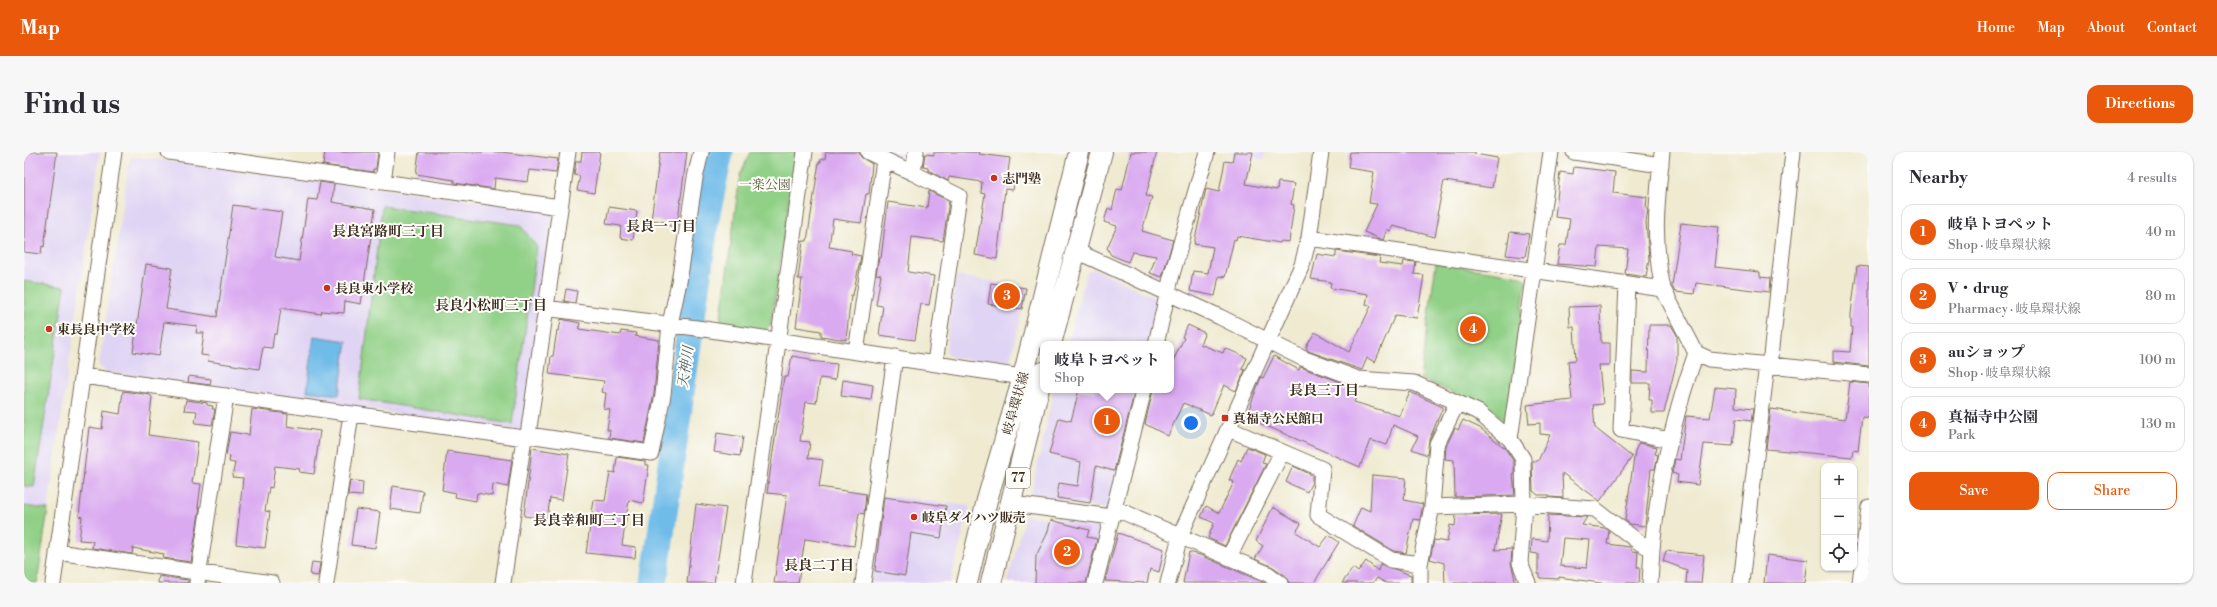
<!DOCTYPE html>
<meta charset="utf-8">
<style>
:root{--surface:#fff;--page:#f7f7f7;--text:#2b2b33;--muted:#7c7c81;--line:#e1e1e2;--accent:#ea580c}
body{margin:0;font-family:"Libre Bodoni","Noto Serif JP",serif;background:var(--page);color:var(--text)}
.controls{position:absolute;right:12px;bottom:12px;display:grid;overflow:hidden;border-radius:8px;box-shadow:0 1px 3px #0004}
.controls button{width:36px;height:36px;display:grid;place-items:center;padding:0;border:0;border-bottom:1px solid var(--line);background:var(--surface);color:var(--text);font:20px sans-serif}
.you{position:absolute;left:1167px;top:271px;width:14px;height:14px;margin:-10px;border:3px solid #fff;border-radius:50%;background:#1a73e8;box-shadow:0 0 0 6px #1a73e833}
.badge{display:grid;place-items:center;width:26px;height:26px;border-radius:50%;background:var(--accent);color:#fff;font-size:13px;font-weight:700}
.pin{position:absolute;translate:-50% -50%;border:2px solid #fff;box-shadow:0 1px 4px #0006}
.popup{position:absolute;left:1016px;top:189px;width:134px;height:52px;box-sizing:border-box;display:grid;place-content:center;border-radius:8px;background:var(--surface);filter:drop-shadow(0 1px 3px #0005);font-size:13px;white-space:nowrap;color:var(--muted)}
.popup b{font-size:15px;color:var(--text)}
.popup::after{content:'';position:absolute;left:50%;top:100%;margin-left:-8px;border:8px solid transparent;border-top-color:var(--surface)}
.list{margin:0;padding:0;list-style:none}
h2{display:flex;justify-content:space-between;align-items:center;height:52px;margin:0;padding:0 16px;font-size:17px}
h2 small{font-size:13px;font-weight:400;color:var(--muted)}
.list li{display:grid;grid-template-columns:26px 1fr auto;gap:12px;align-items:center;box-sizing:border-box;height:56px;margin:0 8px 8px;padding:0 8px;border:1px solid var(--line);border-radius:12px}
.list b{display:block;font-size:15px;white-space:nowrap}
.list p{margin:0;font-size:13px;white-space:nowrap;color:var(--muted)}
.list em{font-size:13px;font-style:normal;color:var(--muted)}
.actions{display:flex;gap:8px;padding:12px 16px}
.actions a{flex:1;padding:9px 0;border:1px solid var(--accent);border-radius:12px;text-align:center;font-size:14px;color:var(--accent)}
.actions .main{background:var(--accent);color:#fff}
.icon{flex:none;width:22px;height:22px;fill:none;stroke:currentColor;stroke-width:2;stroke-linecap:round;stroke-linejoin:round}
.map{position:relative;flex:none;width:1845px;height:431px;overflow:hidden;border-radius:12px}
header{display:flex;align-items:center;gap:24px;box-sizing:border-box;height:56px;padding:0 20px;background:var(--accent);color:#fff}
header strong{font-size:19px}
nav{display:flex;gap:22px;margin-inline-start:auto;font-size:14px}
.intro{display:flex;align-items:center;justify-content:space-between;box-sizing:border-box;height:96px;padding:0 24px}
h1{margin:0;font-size:28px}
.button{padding:10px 18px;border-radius:12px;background:var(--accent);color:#fff;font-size:14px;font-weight:700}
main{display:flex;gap:24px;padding:0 24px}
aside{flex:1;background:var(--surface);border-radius:12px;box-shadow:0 1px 3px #0004}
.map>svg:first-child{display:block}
</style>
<header>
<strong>Map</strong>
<nav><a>Home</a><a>Map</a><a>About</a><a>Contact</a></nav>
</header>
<div class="intro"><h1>Find us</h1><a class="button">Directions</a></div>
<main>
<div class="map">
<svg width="1845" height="431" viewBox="0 0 1845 431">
<rect width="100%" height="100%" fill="#fdfcf7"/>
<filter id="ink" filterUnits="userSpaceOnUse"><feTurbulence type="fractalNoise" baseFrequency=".025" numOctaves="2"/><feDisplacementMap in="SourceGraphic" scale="8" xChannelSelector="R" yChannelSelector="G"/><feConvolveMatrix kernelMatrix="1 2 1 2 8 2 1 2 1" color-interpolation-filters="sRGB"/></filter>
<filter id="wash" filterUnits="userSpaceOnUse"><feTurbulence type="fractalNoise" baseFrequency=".012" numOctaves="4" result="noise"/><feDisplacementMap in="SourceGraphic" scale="16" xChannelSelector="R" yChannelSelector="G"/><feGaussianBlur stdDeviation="0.9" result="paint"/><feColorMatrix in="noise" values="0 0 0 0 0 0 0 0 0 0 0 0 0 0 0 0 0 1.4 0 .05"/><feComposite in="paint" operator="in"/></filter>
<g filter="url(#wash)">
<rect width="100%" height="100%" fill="#efead0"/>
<path fill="#e0d4f4" d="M0,0H76L24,357L0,354Z
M856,0H884L883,5L877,9Z
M1201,0H1241L1240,8Z
M113,5L529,59L502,275L494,279L82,220L75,213L106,6Z
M1069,116L1132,146L1136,153L1126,192H1043L1063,120Z
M932,124L1004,135L986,208L981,212L926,205L922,198Z
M1030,238H1114L1084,357L1006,346Z
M859,343L946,354L926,431H847Z
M1001,363L1079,373L1064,431H983Z"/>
<path fill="#91d087" stroke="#667d52" d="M726,0H772L747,173L741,179L696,172L716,23Z
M358,54L496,73L513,95L488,272L335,247Z
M1412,111L1498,124L1502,129L1483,265L1478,268L1472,260L1396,226Z
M0,129L41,135L10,335L0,334Z
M0,354L24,357L13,431H0Z"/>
<path fill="#6fbce9" stroke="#557384" d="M290,184L323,189L315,243L283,239Z"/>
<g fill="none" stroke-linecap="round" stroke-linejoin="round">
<path stroke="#6fbce9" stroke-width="27" d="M630,431L682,66L696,0"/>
</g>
<g id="blocks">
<path fill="#daaaf1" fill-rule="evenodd" d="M0,0H33L20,95L18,94L17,102L0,100Z
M301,0H354L352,17H349V20L299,13Z
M395,0H477L534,7L532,21L506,18L504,30L471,26L470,37L430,31V28L392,22Z
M558,0H576L570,41L553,38L556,24L550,23L552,9H557Z
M636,0H663L653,75L641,73L642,70L627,68Z
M802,0H835L837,5L848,12L845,42H842L837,71L809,67L805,95L828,99L827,102L837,104L829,143H827L822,188L797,184V179L772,175L778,127H774L779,89H783L795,10H797V7H801Z
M910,0H956L955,2L986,6L983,26H991L989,38L981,37L973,107L951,103L961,42L957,41L958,30L925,25L924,29L904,18V16L899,15L901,2L910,3Z
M1107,0H1133L1122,44L1128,45L1118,79L1149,88L1138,125L1126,121L1132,104L1108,100L1104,110L1087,103L1083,96L1093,74L1080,70L1084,56L1088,58L1093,37L1098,38Z
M1210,0H1229L1222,32L1253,38L1254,30L1270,32L1267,52L1270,53L1265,90L1257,89L1256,91L1213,84L1212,88L1210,87L1201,125L1195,124L1191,144L1166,139L1169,119L1184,121L1189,95L1170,92L1182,37L1195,40L1201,9L1208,10Z
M1326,0H1451V2L1473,6L1468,36L1420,29L1413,63H1415L1411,85L1369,74L1366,79L1363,77L1359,88L1340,80L1353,52L1345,51L1350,20L1324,16Z
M1550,15L1591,20L1589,41L1623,45L1622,57H1624L1622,70L1625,107L1622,125L1601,122L1604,97L1575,95L1573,115L1533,112L1536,93H1542L1546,67L1531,65L1536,20L1549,22Z
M296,30L310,32L308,50L351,57L337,152L321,149L320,161L298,159L297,162L257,156L253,182H250L248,196L239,195L235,217L184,209L185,204L177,203L180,181H172L173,174L140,170L135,204L109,200L122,112L148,116L142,157L193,165L209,53L258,60L251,105L275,109L284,47L293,48Z
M905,39L925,49L919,89L888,85L884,120L910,124L905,153L897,152L891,188L855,183L859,154L852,153L857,123L852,122L855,106H857L864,50L903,56Z
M585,55L613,59L609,88L596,86L597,74L582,72Z
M1657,71L1695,75L1691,115L1736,120V125L1746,126L1745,140L1672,131L1670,142L1651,140L1648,134Z
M1486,80L1505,82L1501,105L1482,103Z
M1312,99L1356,105L1355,111L1379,114L1380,109L1392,110L1390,122L1400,123L1393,166L1371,163L1351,210L1343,206L1338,218L1284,199L1282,195L1291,180L1325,200L1347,154L1342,153L1344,142L1306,136L1307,130L1287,127L1293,102L1312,105Z
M1833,114L1845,115V214L1810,210V199L1826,200L1828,175H1827V162Z
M967,131L1002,136L998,157L964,152Z
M542,137L553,139L551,151L540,149Z
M1576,154L1577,191H1586V213H1575L1579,252L1569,253L1571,276L1608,305L1576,349L1538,321L1539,346L1525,345V343H1514L1509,339L1508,309H1514L1526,283L1516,282V271L1505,272L1503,253L1548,248L1544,209L1552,208L1550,175H1546L1545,155Z
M537,167L556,171L555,177L596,183L597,179L612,181L611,184L635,188L630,242L620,291L585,286L586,278H583L586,258L580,257L582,241L578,240L580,229L525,222L527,204H529L533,178L535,179Z
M1164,173L1181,181L1176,192L1199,201L1201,196L1223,206L1218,217L1221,218L1212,239L1200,233L1187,263L1159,251L1144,284L1121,272L1129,238H1147V213L1160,186L1158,185Z
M1625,173H1647L1653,183V208L1640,261H1628V248H1625L1626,231H1608V219L1624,220Z
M768,204L786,207V209L813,212L811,228L796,226L792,251L782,250L776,289L786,290L784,306L799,308L795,335L842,342L840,362L835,361L830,394L781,387L774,431H750L763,343L743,341L760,225H764Z
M1250,204L1275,218L1276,215L1330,235L1329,239L1334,241L1330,250L1376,264L1386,240L1419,255L1405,288L1403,303L1388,297L1394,284L1369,273L1363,293L1346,288L1336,315L1222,265L1237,225L1239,226Z
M165,224L187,227L186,233L164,230Z
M819,228L849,233L847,248L817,244Z
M1826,230L1845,232V266L1838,265L1834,299L1829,298L1828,305L1742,297L1747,257L1821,267Z
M1691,235L1712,237L1711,255L1729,257L1727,269L1712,267L1709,294L1680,292L1674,333L1653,330L1654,323L1648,321L1651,307L1656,308L1662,264L1686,266Z
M1055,238L1072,241L1073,238H1111L1090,319L1072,314L1066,351L1033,346L1035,331L1054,334L1057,310L1025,302L1035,266L1047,269Z
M99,239L126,243L128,245L124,283L174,290L168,331L177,332L174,355H176L167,410L139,406L140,402L109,396L108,402L68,396L69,389L55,388L58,365L55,364L65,275L78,277L80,259L96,262Z
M162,248L183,251V253L189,254L188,257H191L188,273L171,271L173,259L160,258Z
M228,257L264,262L263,274L296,279L290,322L275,320L276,317L251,314L248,336L245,335L241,359L246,360L241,396L212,392L219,326L208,325L211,311L205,310L206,304L202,303L206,280L225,283Z
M1439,268L1456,276L1481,296L1490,310V323L1489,321L1491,343L1431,345L1430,308L1421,307L1422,294L1431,276L1434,278Z
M693,281L719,285L716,304L690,300Z
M1615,291L1633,295L1631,302L1634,303L1631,317H1627L1621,374L1606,372L1601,368L1611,299Z
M1223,295L1241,302L1238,311L1242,312L1201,394L1184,386L1190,371L1177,365L1182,354L1195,361L1210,330L1205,328L1214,307L1217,309Z
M508,296L545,302L538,348L526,346L523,367L500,364Z
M423,299L488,308L484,335L469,332L468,344L453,341L452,349L431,345L432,341L418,338Z
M593,305L621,309V313H625L619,351L605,348L598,393L612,395L611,406L562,401L570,348L581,349L586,320L591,321Z
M1269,314L1288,323V330L1283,340L1262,330Z
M1348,323L1382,326L1380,348L1399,352L1396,368L1389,367L1382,401L1370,399L1329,374L1337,355L1346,359Z
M326,328L339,330L338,344L324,343Z
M369,334L399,339L396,361L366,357Z
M860,345L922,354L917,386L887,381L881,424L851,419Z
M672,352L702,356L690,431H663Z
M1249,355L1277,372L1272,380L1296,395L1305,383L1315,390L1290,431H1265L1262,424L1249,415L1231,407L1239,394L1232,389Z
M332,357L356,360L351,396L327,393Z
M1478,362L1471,398L1488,397L1487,411L1492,431H1421L1420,411L1406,407L1410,388L1423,390L1426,373L1431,374L1432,363Z
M1524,363L1563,365L1558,373L1581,376L1585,379L1583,392L1606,395L1608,399L1614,400L1613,415H1616L1615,431H1576L1535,425V427L1516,426V422H1514V402L1507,401L1508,387L1523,389ZM1539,386L1566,388L1563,416L1536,414Z
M1027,368L1065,378L1063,385L1073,387L1062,431H1011L1012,404L1023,382Z
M1094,381L1140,397L1135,420L1126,417L1123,431L1081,429Z
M1642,399L1680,403L1677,431H1662L1663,418L1639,409Z
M1165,400L1176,403L1241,431H1159Z
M1743,403L1784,408L1781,431H1740Z
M1342,409L1354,419L1356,412L1387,423V431H1362L1353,426L1349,431H1318L1329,416L1334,420Z
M288,410L296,411L294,424L286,423Z
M135,424L164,428V431H134Z"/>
</g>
</g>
<g filter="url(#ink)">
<use href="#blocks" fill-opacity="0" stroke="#7a6d5c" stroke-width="1"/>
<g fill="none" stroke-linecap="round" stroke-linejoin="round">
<defs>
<path id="minor" d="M145,0L536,55
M844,0L889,21L892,0
M1550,0L1637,13
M1638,0C1633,50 1628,86 1639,137
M889,21L935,44L911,211
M359,30L363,0
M1285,86L1639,137L1672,201L1685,207L1845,223
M1052,99L1196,165L1278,206L1334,227L1390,231L1454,260L1486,287L1499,307L1500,352L1571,357L1616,391L1628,397L1626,431
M1603,132L1597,278L1646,288
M521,156L680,177L999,225
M1132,192L1147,126L1183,0
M832,200L860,8
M59,224L500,286L504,283L627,301L639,243L646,172L655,130L671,26L677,0
M1205,277L1298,317L1294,363L1367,408L1396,412
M504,283L544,0
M1486,287L1527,0
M988,352L1088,365
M1408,355L1500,352L1496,411L1504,431
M1090,356L1244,422L1256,431
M1628,397C1634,331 1650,264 1672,201
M33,400L248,431
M1205,405L1258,300
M29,431L90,0
M173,431L202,244
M302,431L327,262
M479,431L500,286
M720,431L781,0
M839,431L871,205
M1071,431L1120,238
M1144,431L1156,384L1278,113L1285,86L1297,0
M1396,431V412L1408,355L1413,292L1433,251
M1717,431L1743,212L1747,204L1769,0
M1836,431L1845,355"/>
<path id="major" d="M1027,192L1078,0
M943,431L963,348L999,225L1055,0
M967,431L1019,220"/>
</defs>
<use href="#minor" stroke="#7a6d5c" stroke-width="17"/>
<use href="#major" stroke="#7a6d5c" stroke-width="22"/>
<use href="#minor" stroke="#fff" stroke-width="15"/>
<use href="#major" stroke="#fff" stroke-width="20"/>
</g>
</g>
<g fill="#c8321e" stroke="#fdfcf7" stroke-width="1.5">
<circle cx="970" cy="26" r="4"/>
<circle cx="303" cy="136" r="4"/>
<circle cx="25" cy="177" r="4"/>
<rect x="1197" y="262" width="8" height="8" rx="2"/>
<circle cx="890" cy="365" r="4"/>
</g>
<g text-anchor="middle" stroke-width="4" stroke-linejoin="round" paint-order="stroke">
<rect fill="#fdfcf7" stroke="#75695f" stroke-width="1" x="982" y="316" width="24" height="20" rx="3"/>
<g font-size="12" font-weight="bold" fill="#3b2a1e">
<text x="994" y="330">77</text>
</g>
<g font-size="13" font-weight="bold" fill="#3b2a1e" stroke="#fdfcf7" text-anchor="start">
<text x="978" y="31">志門塾</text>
<text x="311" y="141">長良東小学校</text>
<text x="33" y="182">東長良中学校</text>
<text x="1209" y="271">真福寺公民館口</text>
<text x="898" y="370">岐阜ダイハツ販売</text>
</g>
<g font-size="13" fill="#555c3e" stroke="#fdfcf7">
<text x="741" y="37">一楽公園</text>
</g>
<g font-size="13" fill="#3b2a1e" stroke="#fdfcf7">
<text transform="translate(991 251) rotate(-74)" y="5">岐阜環状線</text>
</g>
<g font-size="14" font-weight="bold" fill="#3b2a1e" stroke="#fdfcf7">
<text x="637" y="79">長良一丁目</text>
<text x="364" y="84">長良宮路町三丁目</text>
<text x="467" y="158">長良小松町三丁目</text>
<text x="1300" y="243">長良三丁目</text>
<text x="565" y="373">長良幸和町三丁目</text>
<text x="795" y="418">長良二丁目</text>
</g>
<g font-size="14" font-style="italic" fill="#4d5d65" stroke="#fdfcf7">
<text transform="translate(661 215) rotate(-82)" y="5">天神川</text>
</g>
</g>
</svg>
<div class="controls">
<button>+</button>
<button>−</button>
<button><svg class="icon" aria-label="locate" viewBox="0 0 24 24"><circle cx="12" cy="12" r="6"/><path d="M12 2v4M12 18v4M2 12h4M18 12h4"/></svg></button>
</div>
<div class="you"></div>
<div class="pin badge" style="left:1083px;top:269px">1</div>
<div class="popup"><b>岐阜トヨペット</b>Shop</div>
<div class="pin badge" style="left:1043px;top:400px">2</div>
<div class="pin badge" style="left:983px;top:144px">3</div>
<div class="pin badge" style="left:1449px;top:177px">4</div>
</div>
<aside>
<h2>Nearby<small>4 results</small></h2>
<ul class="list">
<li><span class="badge">1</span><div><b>岐阜トヨペット</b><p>Shop · 岐阜環状線</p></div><em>40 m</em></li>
<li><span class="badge">2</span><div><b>V・drug</b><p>Pharmacy · 岐阜環状線</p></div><em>80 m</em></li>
<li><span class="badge">3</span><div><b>auショップ</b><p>Shop · 岐阜環状線</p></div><em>100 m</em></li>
<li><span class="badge">4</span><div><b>真福寺中公園</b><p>Park</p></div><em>130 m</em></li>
</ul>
<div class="actions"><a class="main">Save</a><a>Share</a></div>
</aside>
</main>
